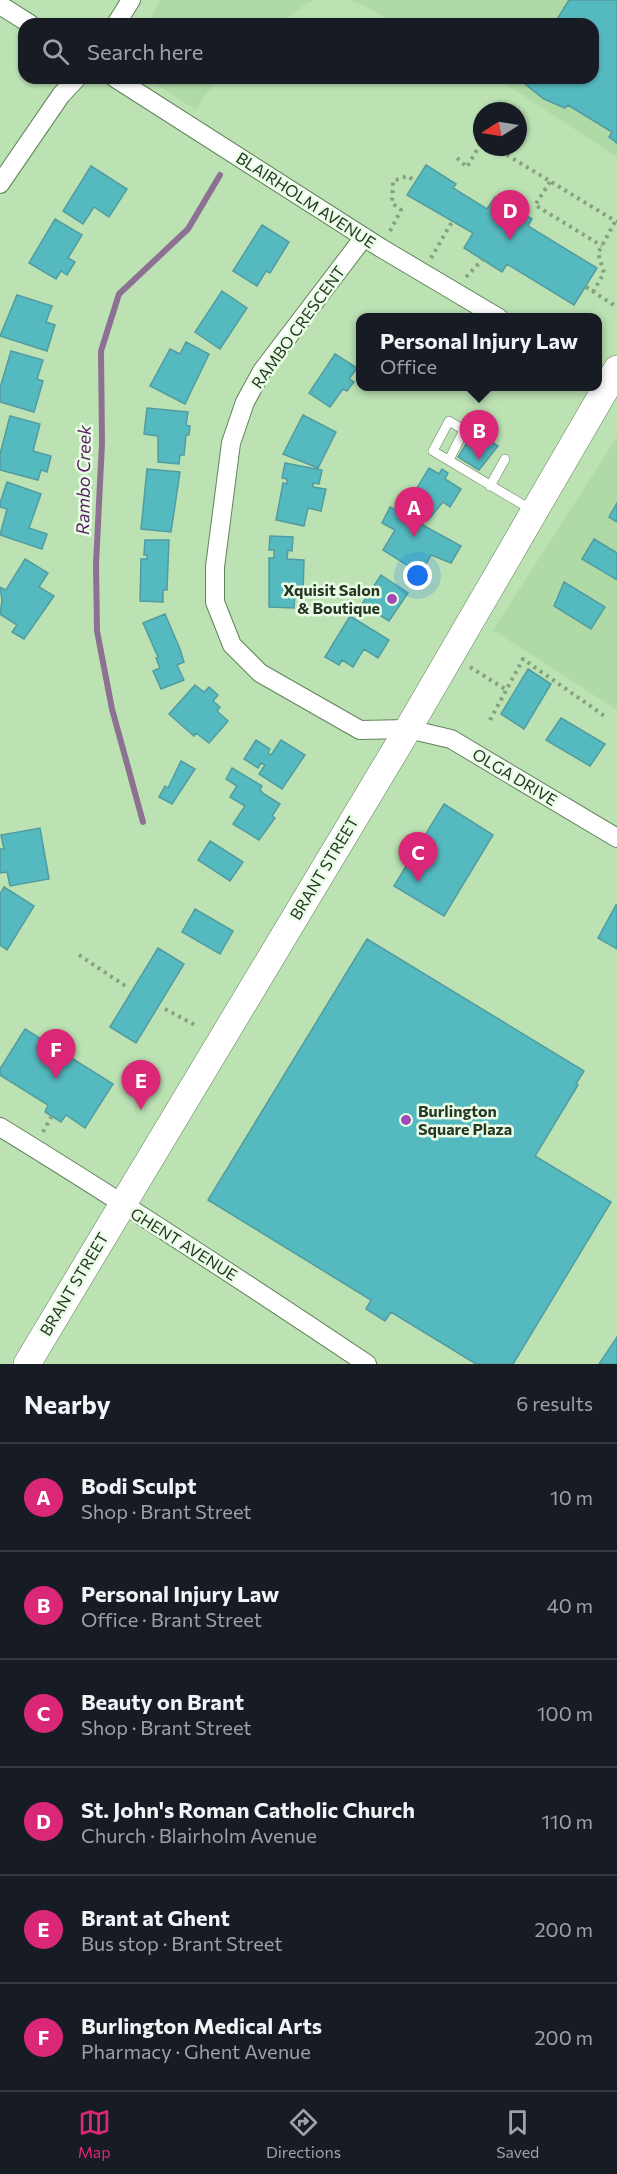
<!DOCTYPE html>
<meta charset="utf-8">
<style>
:root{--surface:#171b24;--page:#20242c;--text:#f1f3f6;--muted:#9ea1a6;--line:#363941;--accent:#db2777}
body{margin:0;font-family:Commissioner,sans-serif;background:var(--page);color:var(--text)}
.compass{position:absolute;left:473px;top:102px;width:54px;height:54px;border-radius:50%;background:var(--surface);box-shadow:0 2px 4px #0004;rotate:258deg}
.you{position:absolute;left:418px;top:576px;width:21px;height:21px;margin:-15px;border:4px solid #fff;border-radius:50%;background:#1a73e8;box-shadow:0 0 0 9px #1a73e833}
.badge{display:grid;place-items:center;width:39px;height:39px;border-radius:50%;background:var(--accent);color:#fff;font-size:20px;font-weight:700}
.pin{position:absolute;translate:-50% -50px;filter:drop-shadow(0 2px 3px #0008)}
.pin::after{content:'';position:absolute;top:32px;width:21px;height:18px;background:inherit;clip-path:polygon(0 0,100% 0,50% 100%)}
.popup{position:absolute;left:356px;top:313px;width:246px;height:78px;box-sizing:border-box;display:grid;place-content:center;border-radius:12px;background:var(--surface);filter:drop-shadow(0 2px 4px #0005);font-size:20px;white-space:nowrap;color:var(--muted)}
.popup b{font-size:22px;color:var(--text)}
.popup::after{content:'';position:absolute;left:50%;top:100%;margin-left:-12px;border:12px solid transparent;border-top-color:var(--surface)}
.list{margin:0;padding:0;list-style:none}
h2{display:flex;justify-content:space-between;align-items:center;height:78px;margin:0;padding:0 24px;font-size:26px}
h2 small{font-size:20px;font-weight:400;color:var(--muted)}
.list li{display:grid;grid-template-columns:39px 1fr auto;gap:18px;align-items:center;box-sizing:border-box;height:108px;padding:0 24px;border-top:2px solid var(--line)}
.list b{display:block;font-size:22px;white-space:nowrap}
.list p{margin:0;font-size:20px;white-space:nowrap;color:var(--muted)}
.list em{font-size:20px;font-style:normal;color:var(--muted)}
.icon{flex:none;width:33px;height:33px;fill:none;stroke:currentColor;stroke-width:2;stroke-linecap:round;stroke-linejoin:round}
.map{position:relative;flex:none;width:617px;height:1364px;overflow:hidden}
.search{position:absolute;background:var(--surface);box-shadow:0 2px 4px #0004;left:18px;right:18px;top:18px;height:66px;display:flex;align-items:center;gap:15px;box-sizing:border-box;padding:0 21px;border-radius:18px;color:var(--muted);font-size:22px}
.sheet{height:726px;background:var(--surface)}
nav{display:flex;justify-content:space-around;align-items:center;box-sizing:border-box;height:84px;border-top:2px solid var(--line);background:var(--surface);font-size:16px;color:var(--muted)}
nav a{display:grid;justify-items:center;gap:3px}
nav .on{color:var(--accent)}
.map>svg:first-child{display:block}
</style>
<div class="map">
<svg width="617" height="1364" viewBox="0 0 617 1364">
<rect width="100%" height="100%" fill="#bce2b4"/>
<path fill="#afdaa6" d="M161,0H316L307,3L280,24H146Z
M348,0H617V157L496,78H593V24H396L365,6Z
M146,78H217L196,110Z
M617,437V710L493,630Z"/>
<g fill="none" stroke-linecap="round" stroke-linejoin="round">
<path stroke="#8d7193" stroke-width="6" d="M143,822L112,709L97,631L96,564L102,443L101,351L119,294L188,229L220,175"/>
</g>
<path fill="#55bac0" stroke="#529ca0" stroke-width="1.5" d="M569,0H617V143L609,137L612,132L568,105L565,108L544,99L525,84L527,81L523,78H593V24H554Z
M426,165L456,184L453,188L487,209L495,197L532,219L528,226L597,268L574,305L507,264L502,272L464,248L473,233L407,195Z
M91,166L127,189L109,217L94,207L83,224L63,211Z
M55,219L82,235L68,258L75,262L67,275L61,271L56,279L29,263Z
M262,225L289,242L270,273L266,271L257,286L233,271Z
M222,291L247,308L220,349L195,332Z
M17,295L52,306L46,322L55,325L47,351L0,336Z
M186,342L209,354L185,404L150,386L170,349L180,354Z
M11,351L43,360L37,379L43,381L34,412L0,402V388Z
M335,354L357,368L349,379L354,382L347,391L343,389L330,407L309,393Z
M147,408L188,412L186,425L190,426L189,435H186L184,455H180L179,464L158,462V436L144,434Z
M303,415L336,432L318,468L283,454Z
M10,416L40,424L33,451L51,456L47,472L41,470L38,480L0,470V454Z
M474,431L498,446L479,470L458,457Z
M285,463L322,470L319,484L313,483V487L326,489L321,511L308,508L304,526L276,520L283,483L287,484V479L282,478Z
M429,468L439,474L442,469L448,473L445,479L461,489L450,507L443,502L428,520L406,506Z
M147,469L180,472L171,532L141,529Z
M7,482L41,494L29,528L47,534L42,549L0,535L7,509L0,507V503Z
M617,503V522L609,517Z
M390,507L461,546L451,563L431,555L421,574L383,550L395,530L382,523Z
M270,536L293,537L292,551L288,550L287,559L304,560L303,593H295L294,608L269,607V558H274V550H269Z
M594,539L617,553V580L582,559Z
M145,540H169L167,590H163V602L140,601L141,559H147V555H144Z
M25,559L48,573L39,587L54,596L24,639L12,632L17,625L0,614L2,600L0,587L6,590Z
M381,575L408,593L389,621L362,604Z
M564,582L605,607L591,629L554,606Z
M165,614L180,649L184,662L177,665L184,680L161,689L153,671L160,668L156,658L158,657L143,623Z
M350,616L389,640L378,658L364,649L353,667L342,660L339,665L325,657Z
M528,669L551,684L524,729L501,714Z
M195,685L204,692L209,687L218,695L213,701L220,707L217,711L228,721L209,743L196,733L194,736L169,714Z
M561,718L605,744L590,766L546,740Z
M256,740L270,749L268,753L271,755L281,740L305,755L282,789L259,774L265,765L261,763L258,768L244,759Z
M181,761L195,769L172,804L159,797L165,786L168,788Z
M232,768L262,786L260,790L264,794L280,804L272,816L275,818L259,840L233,824L245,806L230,797L237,786L226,779Z
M444,804L493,835L444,916L394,886Z
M40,828L49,879L10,886L7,872L0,873V849H4L1,835Z
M210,841L243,862L230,881L198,860Z
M4,887L34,906L7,950L0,945V894Z
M616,905L617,906V949L598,938Z
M195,909L233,931L220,954L182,932Z
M367,939L584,1071L576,1084L578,1085L535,1156L611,1202L513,1364H476L391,1312L385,1321L366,1309L371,1300L208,1200Z
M158,948L184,964L136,1043L110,1027Z
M25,1029L113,1084L85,1128L66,1115L61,1122L45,1112L48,1105L0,1075V1069Z
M617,1337V1364H599Z"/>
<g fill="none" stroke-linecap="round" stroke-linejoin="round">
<defs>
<path id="lane" d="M449,460L464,430L449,421L433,451L532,510
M490,486L505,459"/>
<path id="street" d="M0,5L30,24
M116,24L131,0
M115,78L381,248L499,318
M0,184L61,95L77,78
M364,237L262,371L245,402L231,443L215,567V602L232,645L260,673L360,730L408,729L451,739L617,838
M0,1127C124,1203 246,1283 367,1364"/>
<path id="primary" d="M27,1364L408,729L617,369"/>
</defs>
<use href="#lane" stroke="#608359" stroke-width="10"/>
<use href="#street" stroke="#608359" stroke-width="20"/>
<use href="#primary" stroke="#608359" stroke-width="28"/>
<path stroke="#84a27e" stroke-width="4" stroke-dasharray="3 4.5" stroke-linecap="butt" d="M494,147L617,222
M457,158L467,167L482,141
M550,182L535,205L602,246
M390,231L401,210L392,203L393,181L407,176L416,181
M431,258L453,220
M466,277L483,259
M586,287L617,307
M593,292L604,273L598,253L616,220
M470,667L505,689
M490,720L523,659L606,717
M79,955L127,987
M165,1009L195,1025
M43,1132L51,1117"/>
<use href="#lane" stroke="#fff" stroke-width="9"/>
<use href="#street" stroke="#fff" stroke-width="18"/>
<use href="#primary" stroke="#fff" stroke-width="27"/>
</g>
<g fill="#a349b5" stroke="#eafde6" stroke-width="2">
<circle cx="392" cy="599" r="6"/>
<circle cx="406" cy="1120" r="6"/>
</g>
<g text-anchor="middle" stroke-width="5" stroke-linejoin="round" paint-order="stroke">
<g font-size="16" fill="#283725" stroke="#eafde6">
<text transform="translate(306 200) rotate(33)" y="6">BLAIRHOLM AVENUE</text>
<text transform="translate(298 327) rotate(-54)" y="6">RAMBO CRESCENT</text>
<text transform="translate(515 777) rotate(31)" y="6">OLGA DRIVE</text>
<text transform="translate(324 868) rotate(-59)" y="6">BRANT STREET</text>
<text transform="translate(184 1244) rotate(32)" y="6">GHENT AVENUE</text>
<text transform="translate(74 1284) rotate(-59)" y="6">BRANT STREET</text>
</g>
<g font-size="16" font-weight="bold" fill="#283725" stroke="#eafde6" text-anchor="end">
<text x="380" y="596">Xquisit Salon<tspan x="380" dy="18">&amp; Boutique</tspan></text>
<text x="418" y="1117" text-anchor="start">Burlington<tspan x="418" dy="18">Square Plaza</tspan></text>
</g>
<g font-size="18" font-style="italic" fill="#561e61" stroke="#eafde6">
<text transform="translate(84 480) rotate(-89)" y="6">Rambo Creek</text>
</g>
</g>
</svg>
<svg class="compass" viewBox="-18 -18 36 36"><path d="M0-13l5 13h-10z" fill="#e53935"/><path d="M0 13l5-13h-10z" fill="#9ea1a6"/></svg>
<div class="you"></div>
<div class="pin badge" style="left:414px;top:537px">A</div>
<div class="pin badge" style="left:479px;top:460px">B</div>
<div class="popup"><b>Personal Injury Law</b>Office</div>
<div class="pin badge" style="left:418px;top:882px">C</div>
<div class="pin badge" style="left:510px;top:240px">D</div>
<div class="pin badge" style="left:141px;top:1110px">E</div>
<div class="pin badge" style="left:56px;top:1079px">F</div>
<div class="search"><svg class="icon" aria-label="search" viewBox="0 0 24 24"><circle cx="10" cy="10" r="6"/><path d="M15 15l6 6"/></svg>Search here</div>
</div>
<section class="sheet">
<h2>Nearby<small>6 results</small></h2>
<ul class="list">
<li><span class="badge">A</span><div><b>Bodi Sculpt</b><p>Shop · Brant Street</p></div><em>10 m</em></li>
<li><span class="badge">B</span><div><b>Personal Injury Law</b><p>Office · Brant Street</p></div><em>40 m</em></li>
<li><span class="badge">C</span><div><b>Beauty on Brant</b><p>Shop · Brant Street</p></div><em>100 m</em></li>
<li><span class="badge">D</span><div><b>St. John's Roman Catholic Church</b><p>Church · Blairholm Avenue</p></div><em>110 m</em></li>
<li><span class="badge">E</span><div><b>Brant at Ghent</b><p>Bus stop · Brant Street</p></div><em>200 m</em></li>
<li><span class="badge">F</span><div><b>Burlington Medical Arts</b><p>Pharmacy · Ghent Avenue</p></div><em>200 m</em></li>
</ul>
</section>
<nav>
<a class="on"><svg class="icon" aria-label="map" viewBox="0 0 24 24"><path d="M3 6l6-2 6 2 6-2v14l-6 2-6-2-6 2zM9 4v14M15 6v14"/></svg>Map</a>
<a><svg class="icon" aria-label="directions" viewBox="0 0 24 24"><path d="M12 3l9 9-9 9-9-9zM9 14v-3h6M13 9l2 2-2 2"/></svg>Directions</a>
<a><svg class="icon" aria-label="saved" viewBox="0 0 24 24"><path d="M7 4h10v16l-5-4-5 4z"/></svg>Saved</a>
</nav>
